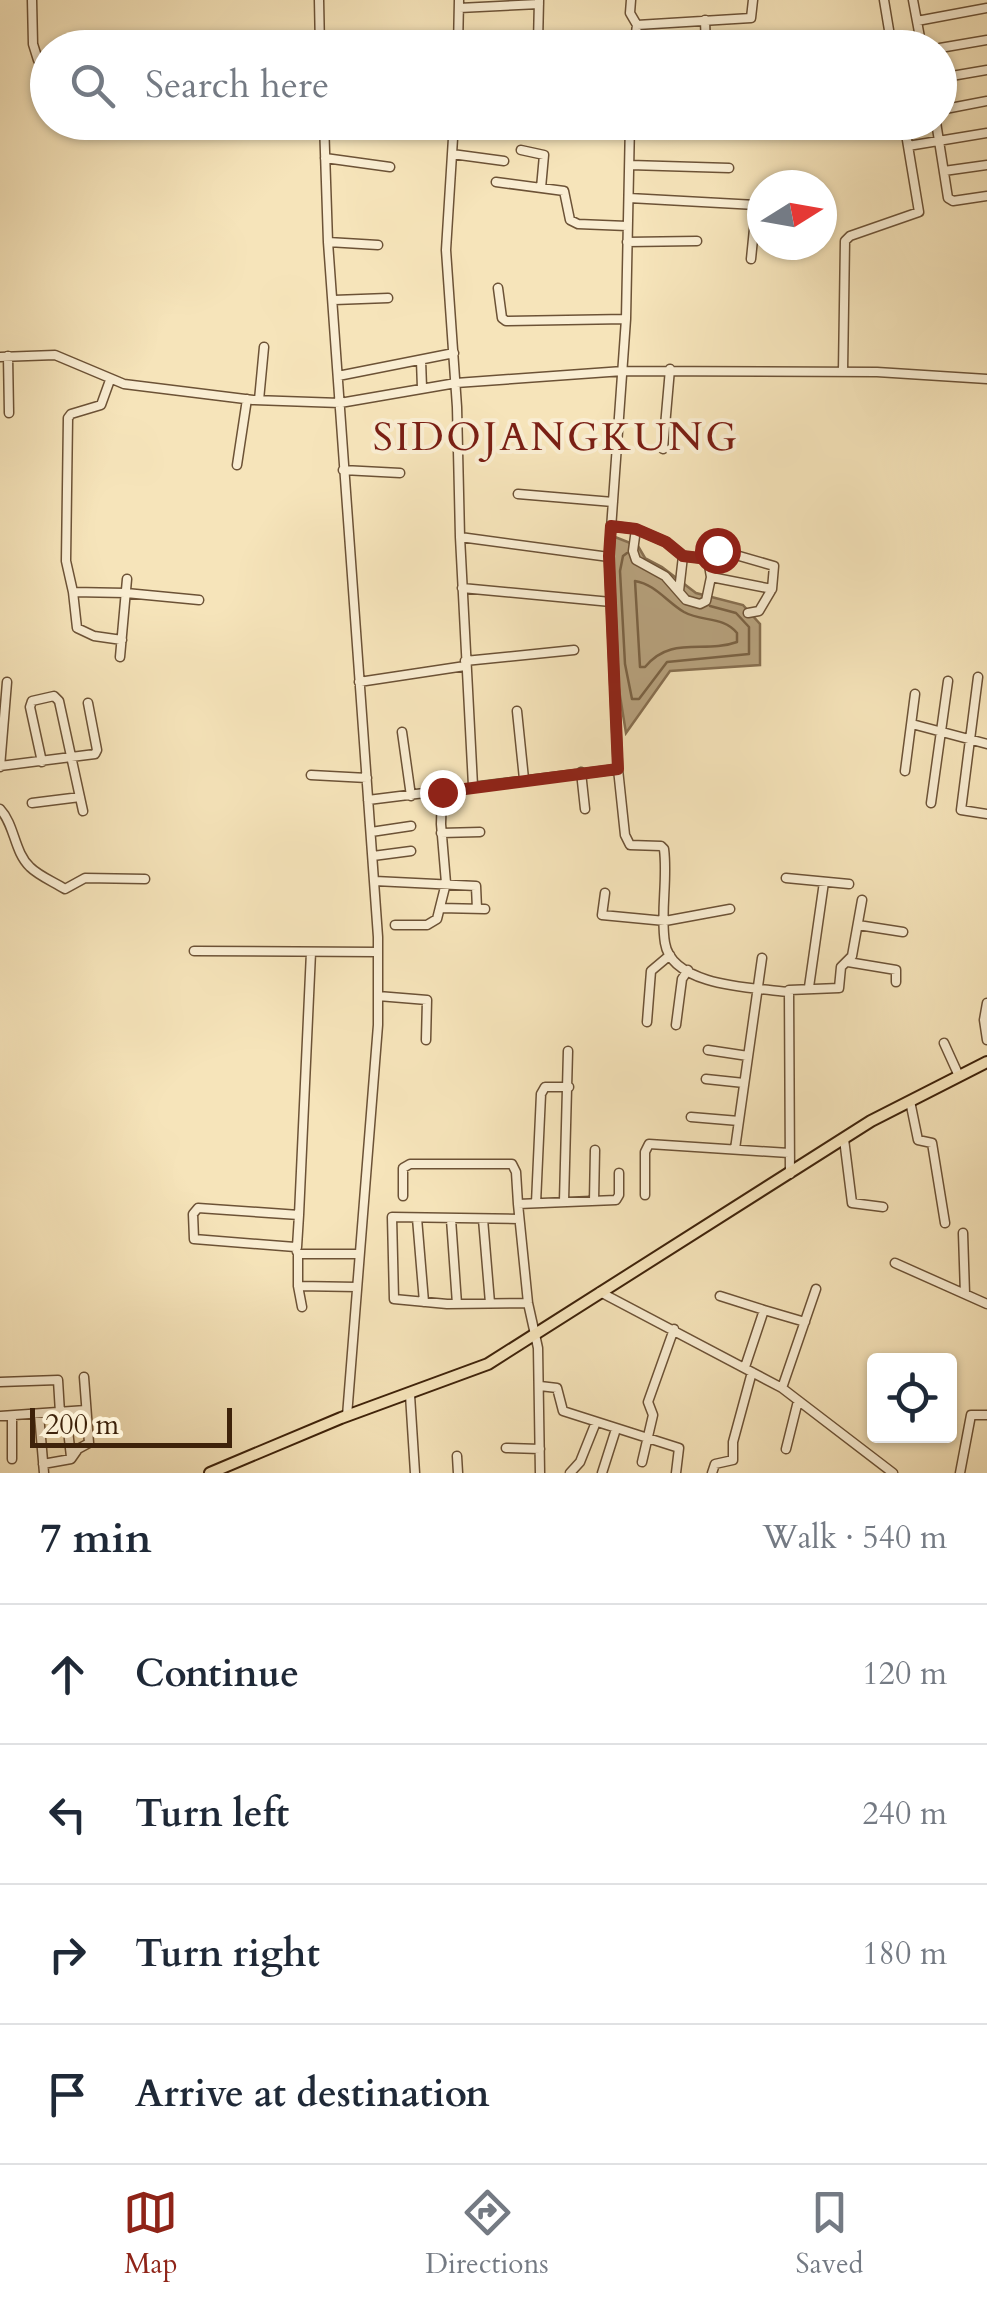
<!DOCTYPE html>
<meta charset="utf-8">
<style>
:root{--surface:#fff;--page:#f6f6f7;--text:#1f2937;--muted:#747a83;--line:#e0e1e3;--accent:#8f2418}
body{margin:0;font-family:Cardo,serif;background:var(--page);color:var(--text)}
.controls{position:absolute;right:30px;bottom:30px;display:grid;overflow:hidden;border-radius:10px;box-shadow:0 2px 8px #0004}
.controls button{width:90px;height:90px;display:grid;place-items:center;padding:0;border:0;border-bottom:2px solid var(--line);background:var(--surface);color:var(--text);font:50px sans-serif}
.compass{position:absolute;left:747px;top:170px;width:90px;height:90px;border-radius:50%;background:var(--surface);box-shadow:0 2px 8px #0004;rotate:79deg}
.scale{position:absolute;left:30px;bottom:25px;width:202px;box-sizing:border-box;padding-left:10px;border:5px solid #3e220a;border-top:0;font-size:28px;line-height:35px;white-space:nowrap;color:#3e220a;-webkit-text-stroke:8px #f9edd2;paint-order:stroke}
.stop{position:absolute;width:30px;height:30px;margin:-22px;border:8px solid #8f2418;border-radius:50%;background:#fff}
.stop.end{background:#8f2418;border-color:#fff;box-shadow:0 2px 10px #0008}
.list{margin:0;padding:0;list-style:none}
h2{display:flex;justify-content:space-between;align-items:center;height:130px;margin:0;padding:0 40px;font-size:42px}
h2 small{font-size:32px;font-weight:400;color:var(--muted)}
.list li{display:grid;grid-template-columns:65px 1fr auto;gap:30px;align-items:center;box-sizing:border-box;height:140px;padding:0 40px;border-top:2px solid var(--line)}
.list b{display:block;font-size:38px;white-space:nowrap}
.list em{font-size:32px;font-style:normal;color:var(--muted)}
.icon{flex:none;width:55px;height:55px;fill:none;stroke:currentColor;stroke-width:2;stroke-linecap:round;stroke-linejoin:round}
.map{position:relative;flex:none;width:987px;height:1473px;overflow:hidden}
.search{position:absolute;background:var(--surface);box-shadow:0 2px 8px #0004;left:30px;right:30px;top:30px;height:110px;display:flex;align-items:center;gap:25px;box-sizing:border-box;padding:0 35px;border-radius:55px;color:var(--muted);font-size:38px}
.sheet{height:690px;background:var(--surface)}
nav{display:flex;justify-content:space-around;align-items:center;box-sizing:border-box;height:140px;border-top:2px solid var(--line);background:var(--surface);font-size:28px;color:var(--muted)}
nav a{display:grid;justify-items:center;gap:5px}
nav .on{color:var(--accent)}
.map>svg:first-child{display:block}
</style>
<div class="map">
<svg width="987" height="1473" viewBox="0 0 987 1473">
<rect width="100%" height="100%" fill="#f6e4ba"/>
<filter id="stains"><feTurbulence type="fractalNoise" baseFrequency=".002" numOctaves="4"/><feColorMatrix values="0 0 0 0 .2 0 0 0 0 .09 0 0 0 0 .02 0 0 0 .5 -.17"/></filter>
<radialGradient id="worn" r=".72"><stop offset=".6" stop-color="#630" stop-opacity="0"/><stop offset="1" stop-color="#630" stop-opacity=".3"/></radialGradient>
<path fill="#b7a27e" stroke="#876f50" stroke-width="2.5" d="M615,537L638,546L645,558L662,567L696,593L743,605L760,624V665L670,671L626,733L615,665L609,569Z"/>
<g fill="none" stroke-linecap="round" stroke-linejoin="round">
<path stroke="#7a6244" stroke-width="2.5" d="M627,553L623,556L620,571L625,664L632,699H639L667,662L749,654V627L736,613L710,606
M635,581C655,584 667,602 684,612C702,622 723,616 737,633V642C704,654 671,635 645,667H640Z"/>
<defs>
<path id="minor" d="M32,0L33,44L38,60
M319,0L320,48
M631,0L630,13L637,25L634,48
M884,0L892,48
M913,0L922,48
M459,8L539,4
M705,20L706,48
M917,21L987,8
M637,25L751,18L753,0
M538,43L539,0
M458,48L459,0
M940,48L987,40
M940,78L987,70
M940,110L987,101
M324,122L328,242
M454,122L446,250L457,407L460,537L473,786
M630,122L626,319L609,557L618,769L625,835L630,845L661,846L664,849C668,880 660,913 665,943C672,987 756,988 789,992
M936,122L948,198L953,201L987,196
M908,146L987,133
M521,150L544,155L541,188
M452,154L504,161
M325,158L390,167
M630,165L729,168
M944,171L987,165
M496,182L564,191L570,220L578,224L627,226
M629,198L756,205
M627,242L697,241
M751,259L757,199H762
M498,288L502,318L506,321L626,319
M334,300L388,298
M8,356L9,413
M0,357L55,355L124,384L253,400L340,403L456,383L623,371L877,372L987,379
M421,360L422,388
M843,371L845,241L850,236L919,212L904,122
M338,376L454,353
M110,380L101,405L71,414L68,418L66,561L73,592L126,593L199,600
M259,400L264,347
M663,449L670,369
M237,465L247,399
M343,470L400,473
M518,494L613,502
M611,526L636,529L633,551L636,560L665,576L686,600L700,604L706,601L711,577L708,559L683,556L666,542L636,529
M460,537L609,557
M708,559L715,549L774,566L772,589L759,611L748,613
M711,577L772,589
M462,588L611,602
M679,591L683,556
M73,592L77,628L94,636L122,640
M120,657L127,579
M465,661L574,650
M978,677L961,810L987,814
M359,682L465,666
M517,711L524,779
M912,724L987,744
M402,732L411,796
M42,762L30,707L32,701L54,696L59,701L83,811
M0,766L95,754L97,750L88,703
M0,767L7,682
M905,771L915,694
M581,772L585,809
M311,775L367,778
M368,800L618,769
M32,803L80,797
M931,803L948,681
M0,809C15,825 14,852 30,867C39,876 54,882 65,889L85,878L145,879
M371,832L411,826
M441,833L480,832
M373,856L411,851
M786,878L849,884
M375,881L476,886L477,909
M605,893L602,915L665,921L730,909
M440,908L485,909
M395,925H427L437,919L446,883L441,824L442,792
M858,925L903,932
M194,951L378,952
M311,952L299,1215L198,1208L193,1214L194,1239L295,1247L298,1254H359
M848,962L896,970V982
M809,987L824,882
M378,996L427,1000L426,1040
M987,1003L984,1020L987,1040
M647,1022L651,971L670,955
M676,1025L682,979L688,970
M944,1043L959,1076
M708,1050L748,1056
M706,1079L744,1083
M910,1101L918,1140L932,1143L945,1223
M691,1117L739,1121
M844,1139L852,1203L883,1207
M735,1149L762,958
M790,1174L789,990L839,988L841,967L852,956L862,900
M645,1195V1152L649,1144L789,1153
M403,1196V1168L410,1164H512L516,1172L518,1204
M564,1201L568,1051
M594,1201L595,1150
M536,1203L541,1094L545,1087H569
M417,1218L424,1302
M451,1219L457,1304
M483,1219L490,1303
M519,1219L392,1217L394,1299L447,1304L528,1303
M963,1233L965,1294
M297,1247L299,1215
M895,1263L987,1304
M298,1286V1254
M600,1292L782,1388L893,1473
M720,1296L764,1310
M302,1307L298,1286L357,1287
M745,1367L764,1310L805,1322
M0,1382L58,1380L60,1413
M540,1386L557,1388L563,1411L679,1448L676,1473
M782,1388L816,1289
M410,1395L415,1473
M66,1412L71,1457
M39,1414L44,1473
M0,1416L86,1410
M347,1416L378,1025V937L328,242L378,245
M506,1448L540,1449
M786,1449L798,1401
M457,1456L458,1473
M12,1459V1416
M642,1462L653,1415L648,1402L674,1329
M43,1464L71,1459L78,1449L89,1443L84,1377
M540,1473L538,1348L528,1303L518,1204L616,1200L619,1195V1173
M570,1473L580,1462L596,1422
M602,1473L616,1429
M712,1473L715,1464L733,1460V1442L752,1372
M960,1473L971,1415H987"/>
<path id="major" d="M210,1473L341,1418L488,1364L871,1121L987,1062"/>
</defs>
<use href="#minor" stroke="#6c5236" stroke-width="11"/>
<use href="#major" stroke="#3e220a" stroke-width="14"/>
<use href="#minor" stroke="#f9edd2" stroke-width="8"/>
<use href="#major" stroke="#f6e4ba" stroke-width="10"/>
</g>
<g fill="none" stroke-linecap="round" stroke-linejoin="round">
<path stroke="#8f2418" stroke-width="12" d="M442,792L618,769L609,556L611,526L636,529L666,542L683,556L708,559L712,551L717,550"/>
</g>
<g text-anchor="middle" stroke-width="8" stroke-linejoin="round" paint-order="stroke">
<g font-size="40" letter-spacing="2.5" fill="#7a1f14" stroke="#f9edd2">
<text x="556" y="450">SIDOJANGKUNG</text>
</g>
</g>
<rect width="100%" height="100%" filter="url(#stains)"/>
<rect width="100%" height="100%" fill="url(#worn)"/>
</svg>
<div class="controls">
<button><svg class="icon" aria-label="locate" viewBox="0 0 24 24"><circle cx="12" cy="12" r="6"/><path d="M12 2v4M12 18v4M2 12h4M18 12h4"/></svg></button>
</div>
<svg class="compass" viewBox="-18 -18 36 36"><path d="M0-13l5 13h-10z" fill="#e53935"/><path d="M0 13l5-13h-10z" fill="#747a83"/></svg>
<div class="scale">200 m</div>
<div class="stop" style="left:717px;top:550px"></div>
<div class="stop end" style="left:442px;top:792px"></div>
<div class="search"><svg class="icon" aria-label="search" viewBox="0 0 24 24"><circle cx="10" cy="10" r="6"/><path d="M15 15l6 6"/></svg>Search here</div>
</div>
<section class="sheet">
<h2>7 min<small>Walk · 540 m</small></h2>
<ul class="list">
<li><svg class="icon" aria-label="ahead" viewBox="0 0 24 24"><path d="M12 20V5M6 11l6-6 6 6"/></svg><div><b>Continue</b></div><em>120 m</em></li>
<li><svg class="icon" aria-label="left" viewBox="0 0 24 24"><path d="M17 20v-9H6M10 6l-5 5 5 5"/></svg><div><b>Turn left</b></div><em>240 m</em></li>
<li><svg class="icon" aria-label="right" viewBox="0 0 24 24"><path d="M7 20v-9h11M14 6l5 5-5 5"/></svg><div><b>Turn right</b></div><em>180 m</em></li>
<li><svg class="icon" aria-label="arrive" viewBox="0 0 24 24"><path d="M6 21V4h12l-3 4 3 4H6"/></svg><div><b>Arrive at destination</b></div></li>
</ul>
</section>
<nav>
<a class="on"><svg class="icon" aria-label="map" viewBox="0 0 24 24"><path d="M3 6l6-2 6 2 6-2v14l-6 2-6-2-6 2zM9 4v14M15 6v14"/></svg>Map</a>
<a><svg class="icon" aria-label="directions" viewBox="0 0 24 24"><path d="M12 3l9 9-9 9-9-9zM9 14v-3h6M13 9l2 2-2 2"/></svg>Directions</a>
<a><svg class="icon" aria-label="saved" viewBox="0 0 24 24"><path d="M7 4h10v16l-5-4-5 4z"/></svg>Saved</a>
</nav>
